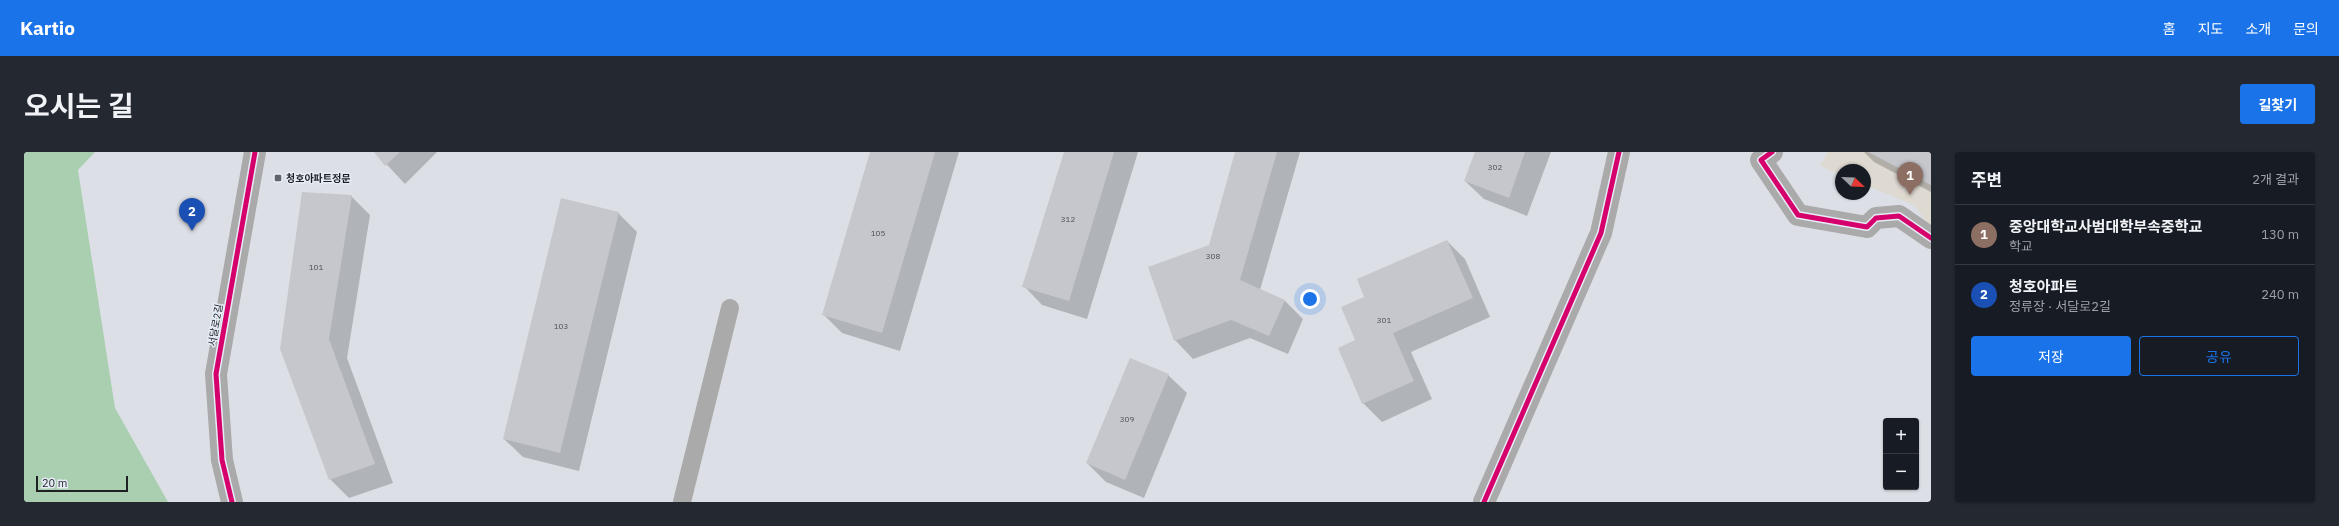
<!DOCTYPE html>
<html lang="ko">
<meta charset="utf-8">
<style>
:root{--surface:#171b24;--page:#242831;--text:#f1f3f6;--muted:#9ea1a6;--line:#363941;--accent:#1a73e8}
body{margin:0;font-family:"IBM Plex Sans","Noto Sans KR",sans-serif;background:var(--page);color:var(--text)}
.controls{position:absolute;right:12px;bottom:12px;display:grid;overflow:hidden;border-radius:4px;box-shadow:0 1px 3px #0004}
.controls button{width:36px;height:36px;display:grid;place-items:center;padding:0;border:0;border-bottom:1px solid var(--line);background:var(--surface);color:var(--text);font:20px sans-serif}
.compass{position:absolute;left:1811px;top:12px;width:36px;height:36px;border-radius:50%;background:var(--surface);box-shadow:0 1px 3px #0004;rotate:113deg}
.scale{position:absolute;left:12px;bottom:10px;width:92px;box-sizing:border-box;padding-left:4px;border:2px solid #1e2024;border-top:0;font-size:11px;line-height:14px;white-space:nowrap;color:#1e2024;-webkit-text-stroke:3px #e6ecf6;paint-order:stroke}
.you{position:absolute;left:1286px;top:147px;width:14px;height:14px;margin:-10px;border:3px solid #fff;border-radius:50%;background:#1a73e8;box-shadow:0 0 0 6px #1a73e833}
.badge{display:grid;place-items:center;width:26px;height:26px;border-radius:50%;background:var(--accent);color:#fff;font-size:13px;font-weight:700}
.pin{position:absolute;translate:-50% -33px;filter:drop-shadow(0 1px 2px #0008)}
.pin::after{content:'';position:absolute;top:21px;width:14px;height:12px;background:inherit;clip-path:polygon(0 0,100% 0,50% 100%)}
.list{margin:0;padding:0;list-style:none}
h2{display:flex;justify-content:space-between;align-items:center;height:52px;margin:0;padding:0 16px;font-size:17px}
h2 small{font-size:13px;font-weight:400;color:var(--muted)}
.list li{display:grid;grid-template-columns:26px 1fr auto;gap:12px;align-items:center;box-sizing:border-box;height:60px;padding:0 16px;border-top:1px solid var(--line)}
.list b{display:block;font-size:15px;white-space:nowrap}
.list p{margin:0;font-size:13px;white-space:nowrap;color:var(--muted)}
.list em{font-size:13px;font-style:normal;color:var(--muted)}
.actions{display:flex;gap:8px;padding:12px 16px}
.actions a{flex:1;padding:9px 0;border:1px solid var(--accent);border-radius:4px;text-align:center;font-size:14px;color:var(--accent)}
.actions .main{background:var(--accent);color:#fff}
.map{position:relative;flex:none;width:1907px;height:350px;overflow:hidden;border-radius:4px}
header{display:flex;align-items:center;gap:24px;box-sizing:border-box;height:56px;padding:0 20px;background:var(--accent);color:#fff}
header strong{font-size:19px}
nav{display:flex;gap:22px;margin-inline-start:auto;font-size:14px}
.intro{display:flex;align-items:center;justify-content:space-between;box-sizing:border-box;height:96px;padding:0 24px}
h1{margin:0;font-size:28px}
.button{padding:10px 18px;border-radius:4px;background:var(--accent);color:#fff;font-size:14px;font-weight:700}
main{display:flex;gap:24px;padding:0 24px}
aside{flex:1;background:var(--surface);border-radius:4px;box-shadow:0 1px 3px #0004}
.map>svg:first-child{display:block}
</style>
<header>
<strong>Kartio</strong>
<nav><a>홈</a><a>지도</a><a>소개</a><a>문의</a></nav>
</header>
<div class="intro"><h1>오시는 길</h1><a class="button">길찾기</a></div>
<main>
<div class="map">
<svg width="1907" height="350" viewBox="0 0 1907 350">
<rect width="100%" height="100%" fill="#dce0e6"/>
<path fill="#ded9d1" d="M1804,0H1907V76L1890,53L1841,33V18H1817V23L1796,14Z"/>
<path fill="#aaceb0" d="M0,0H71L54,18L91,256L144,350H0Z"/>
<path fill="#0003" d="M351,0H413L381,32Z
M847,0H935L876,199L818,181L799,162Z
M1041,0H1114L1063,167L1018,153L1000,134Z
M1213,0H1276L1236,138L1260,148L1279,167L1264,202L1226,186L1169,207L1151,188L1186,94Z
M1452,0H1527L1503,64L1460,47L1441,29Z
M1840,0H1907V40L1850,10Z
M327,44L346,63L323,206L369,331L325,346L306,327L258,197Z
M594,61L613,80L555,319L499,305L480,287Z
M1423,89L1441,107L1466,165L1387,200L1408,247L1358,270L1339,251L1332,189L1342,145Z
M1144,223L1163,241L1120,346L1082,330L1063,311Z"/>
<path fill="#c5c7cc" d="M350,0H376L361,14Z
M846,0H911L858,181L798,163Z
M1040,0H1090L1045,149L998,135Z
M1211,0H1253L1216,128L1261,148L1245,184L1207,168L1150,189L1124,115L1185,93Z
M1451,0H1501L1485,46L1440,29Z
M1844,0H1907V33Z
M278,40L328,43L305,187L351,312L305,328L256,197Z
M537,46L595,60L536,301L479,287Z
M1423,88L1449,146L1369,181L1390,229L1338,252L1314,196L1331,188L1317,155L1340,145L1333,127Z
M1106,206L1145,222L1101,328L1062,311Z"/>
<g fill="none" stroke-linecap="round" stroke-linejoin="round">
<path stroke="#abaaaa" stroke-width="18" d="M658,350L706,156"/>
<path stroke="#abaaaa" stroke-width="22" d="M1748,0L1737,8L1774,63L1843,75L1852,66L1875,64L1907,86
M208,350L198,308L192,222L231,0
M1460,350L1577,81L1595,0"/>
<defs>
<path id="cycleway" d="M1748,0L1737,8L1774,63L1843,75L1852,66L1875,64L1907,86
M208,350L198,308L192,222L231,0
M1460,350L1577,81L1595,0"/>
</defs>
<use href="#cycleway" stroke="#e6ecf6" stroke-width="8"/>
<use href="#cycleway" stroke="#d6006c" stroke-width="5"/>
</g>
<rect fill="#606368" stroke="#e6ecf6" stroke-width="1.5" x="250" y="22" width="8" height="8" rx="2"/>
<g text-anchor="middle" stroke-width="3" stroke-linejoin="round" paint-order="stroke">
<g font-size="8" fill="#4a4c50">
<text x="1471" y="18">302</text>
<text x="1044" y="70">312</text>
<text x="854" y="84">105</text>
<text x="1189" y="107">308</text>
<text x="292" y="118">101</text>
<text x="1360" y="171">301</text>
<text x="537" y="177">103</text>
<text x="1103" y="270">309</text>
</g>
<g font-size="10" font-weight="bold" fill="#1e2024" stroke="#e6ecf6" text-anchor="start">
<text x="262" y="30">청호아파트정문</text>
</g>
<g font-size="10" fill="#1e2024" stroke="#e6ecf6">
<text transform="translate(191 173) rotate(-80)" y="4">서달로2길</text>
</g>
</g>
</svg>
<div class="controls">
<button>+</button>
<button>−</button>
</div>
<svg class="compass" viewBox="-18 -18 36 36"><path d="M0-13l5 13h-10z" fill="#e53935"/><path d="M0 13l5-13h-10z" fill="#9ea1a6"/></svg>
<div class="scale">20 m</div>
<div class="you"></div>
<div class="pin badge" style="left:1886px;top:43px;background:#8d6e63">1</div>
<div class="pin badge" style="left:168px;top:79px;background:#1a4fb4">2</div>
</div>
<aside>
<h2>주변<small>2개 결과</small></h2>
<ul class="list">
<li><span class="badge" style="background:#8d6e63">1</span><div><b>중앙대학교사범대학부속중학교</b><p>학교</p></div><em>130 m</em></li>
<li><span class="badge" style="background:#1a4fb4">2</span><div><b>청호아파트</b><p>정류장 · 서달로2길</p></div><em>240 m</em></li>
</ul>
<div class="actions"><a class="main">저장</a><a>공유</a></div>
</aside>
</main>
